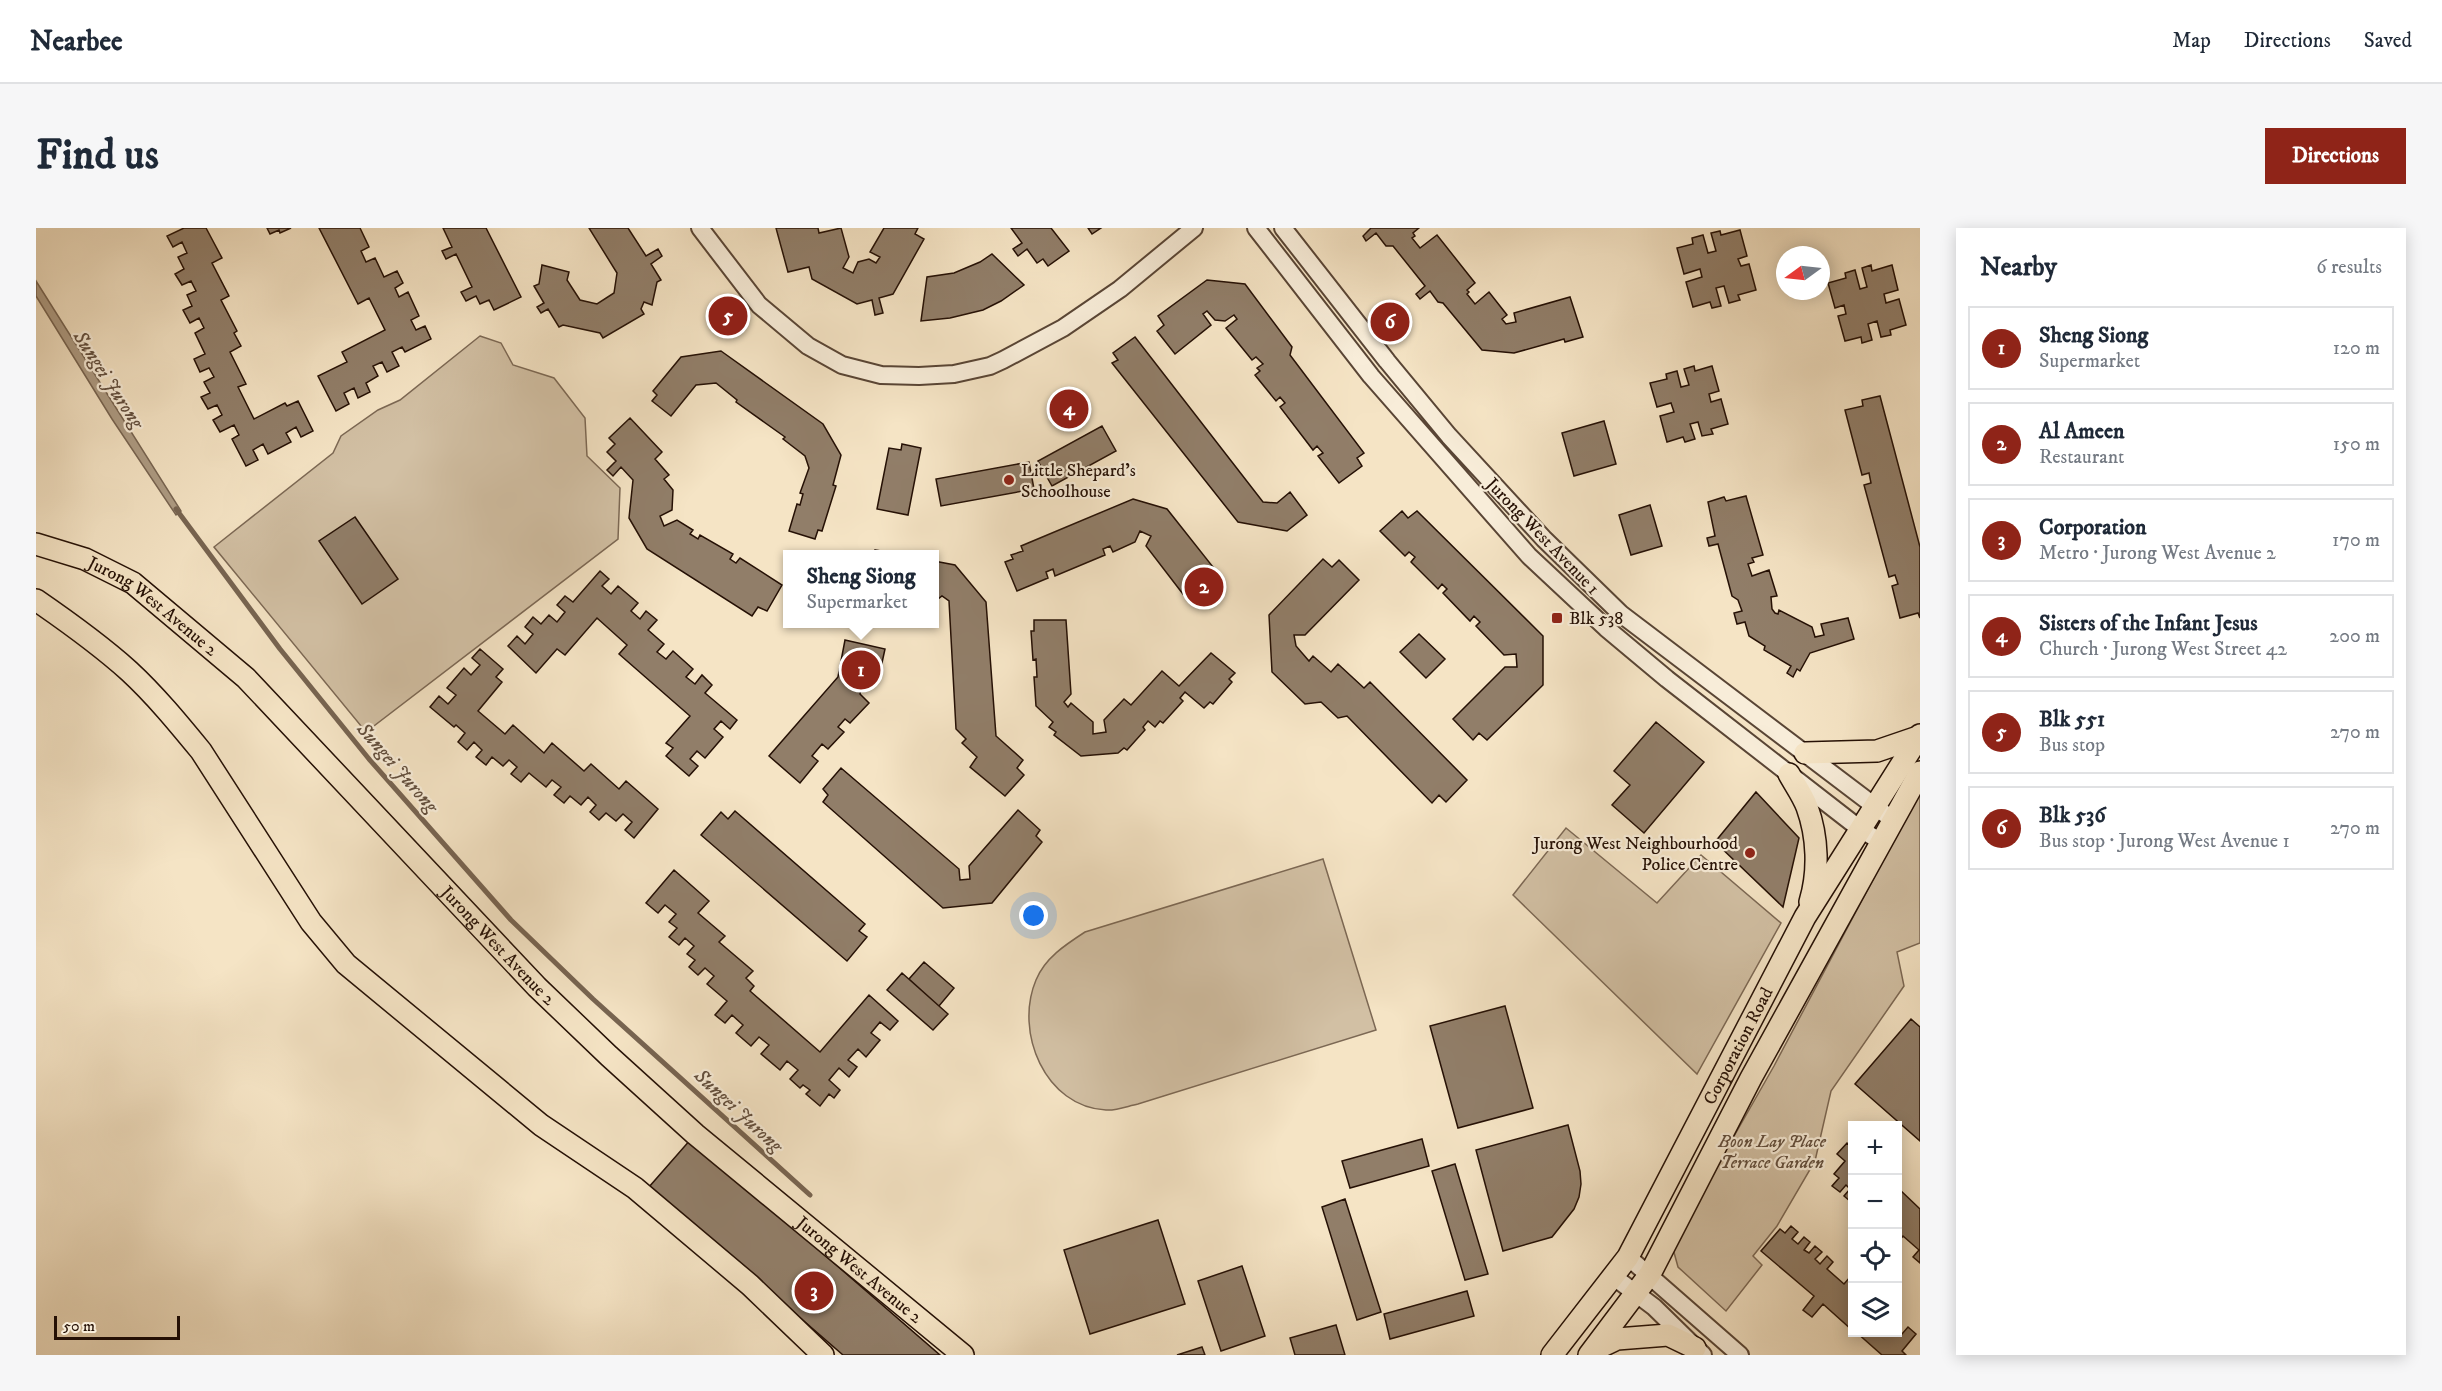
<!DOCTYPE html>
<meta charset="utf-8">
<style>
:root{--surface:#fff;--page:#f6f6f7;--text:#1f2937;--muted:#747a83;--line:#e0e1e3;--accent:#8f2418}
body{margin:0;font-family:"IM FELL DW Pica",serif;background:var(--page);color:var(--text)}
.controls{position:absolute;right:18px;bottom:18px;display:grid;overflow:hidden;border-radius:0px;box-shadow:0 3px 15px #0003}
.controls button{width:54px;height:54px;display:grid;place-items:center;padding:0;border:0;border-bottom:2px solid var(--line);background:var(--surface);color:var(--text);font:30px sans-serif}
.compass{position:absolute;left:1740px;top:18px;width:54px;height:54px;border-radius:50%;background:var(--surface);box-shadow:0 3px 15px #0003;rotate:255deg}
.scale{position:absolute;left:18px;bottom:15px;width:126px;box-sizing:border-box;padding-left:6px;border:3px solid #251005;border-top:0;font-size:16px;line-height:21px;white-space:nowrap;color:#251005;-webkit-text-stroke:4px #f8edd9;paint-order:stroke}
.you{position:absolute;left:998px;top:688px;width:21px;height:21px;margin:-15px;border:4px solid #fff;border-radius:50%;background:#1a73e8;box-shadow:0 0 0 9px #1a73e833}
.badge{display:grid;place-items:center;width:39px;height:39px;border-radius:50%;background:var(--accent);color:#fff;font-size:20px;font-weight:700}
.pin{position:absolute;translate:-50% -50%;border:3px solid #fff;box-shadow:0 2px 6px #0006}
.popup{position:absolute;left:747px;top:322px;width:156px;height:78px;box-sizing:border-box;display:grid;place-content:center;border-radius:0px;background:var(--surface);filter:drop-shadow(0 2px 4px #0005);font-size:20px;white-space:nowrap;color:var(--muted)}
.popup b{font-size:22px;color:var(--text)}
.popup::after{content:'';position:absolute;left:50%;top:100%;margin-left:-12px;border:12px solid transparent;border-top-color:var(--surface)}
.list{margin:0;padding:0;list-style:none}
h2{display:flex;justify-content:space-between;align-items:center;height:78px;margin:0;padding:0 24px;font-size:26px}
h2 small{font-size:20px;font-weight:400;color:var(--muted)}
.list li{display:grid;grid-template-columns:39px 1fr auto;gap:18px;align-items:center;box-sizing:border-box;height:84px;margin:0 12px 12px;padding:0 12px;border:2px solid var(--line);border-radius:0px}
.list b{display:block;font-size:22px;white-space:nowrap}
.list p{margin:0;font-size:20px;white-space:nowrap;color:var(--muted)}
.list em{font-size:20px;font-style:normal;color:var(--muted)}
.icon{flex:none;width:33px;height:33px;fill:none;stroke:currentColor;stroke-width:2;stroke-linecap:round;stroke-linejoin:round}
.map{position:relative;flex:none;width:1884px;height:1127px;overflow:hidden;border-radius:0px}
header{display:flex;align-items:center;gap:36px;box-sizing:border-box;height:84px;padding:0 30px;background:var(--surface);border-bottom:2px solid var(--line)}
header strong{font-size:28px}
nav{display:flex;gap:33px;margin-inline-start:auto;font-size:21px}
.intro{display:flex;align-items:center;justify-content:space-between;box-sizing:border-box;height:144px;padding:0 36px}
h1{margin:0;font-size:42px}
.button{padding:15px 27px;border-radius:0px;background:var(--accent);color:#fff;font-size:21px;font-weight:700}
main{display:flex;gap:36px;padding:0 36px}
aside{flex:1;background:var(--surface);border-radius:0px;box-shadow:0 3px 15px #0003}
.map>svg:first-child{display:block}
</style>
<header>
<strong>Nearbee</strong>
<nav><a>Map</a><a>Directions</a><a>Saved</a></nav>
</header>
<div class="intro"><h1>Find us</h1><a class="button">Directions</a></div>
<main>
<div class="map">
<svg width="1884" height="1127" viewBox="0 0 1884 1127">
<rect width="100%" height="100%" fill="#f5e4c5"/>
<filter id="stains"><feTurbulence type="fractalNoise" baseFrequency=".00333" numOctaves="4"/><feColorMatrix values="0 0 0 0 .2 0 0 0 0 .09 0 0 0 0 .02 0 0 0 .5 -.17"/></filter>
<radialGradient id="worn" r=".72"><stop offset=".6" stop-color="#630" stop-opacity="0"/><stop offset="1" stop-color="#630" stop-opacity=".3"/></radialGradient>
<path fill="#d2c0a4" stroke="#7c6854" stroke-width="1.5" d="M444,108L465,115L477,137L518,150L549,190L551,228L584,260L582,311L330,504L178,319L297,225L305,208L342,182L364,172Z
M1884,563V715L1861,724L1868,758L1795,863L1779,933L1741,998L1717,1028L1726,1037L1690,1083L1642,1039L1636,1017L1738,838Z
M1530,600L1621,675L1665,627L1745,695L1661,846L1477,667Z
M1287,631L1340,802L1102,876C1092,878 1080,883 1070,882C1009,879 978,804 1000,752C1009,730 1029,717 1049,704Z"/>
<path fill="#ae9c84" stroke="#776451" stroke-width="1.5" d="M0,53L145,283L140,287L76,191L0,68Z"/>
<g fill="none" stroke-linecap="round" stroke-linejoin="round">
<path stroke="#776451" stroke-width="5" d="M140,281L244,421L333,531L475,692L557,771L774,967"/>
</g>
<path fill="#917e69" stroke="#251005" stroke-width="1.5" d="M148,0H170L186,30L176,35L193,68L185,72L201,103L198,105L205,118L194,124L210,156L202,159L218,191L249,175L251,178L262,173L277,203L265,209L260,199L250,205L255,214L232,226L227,216L217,222L222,232L210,238L196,211L203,207L198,197L184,204L177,192L186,187L181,177L172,181L165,169L174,165L168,154L178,149L173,140L164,144L158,131L169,126L159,105L168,100L163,90L154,95L147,82L156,78L151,67L160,63L155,53L146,57L139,46L148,41L142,29L151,25L146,14L137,19L131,8Z
M231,0H255L244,5L243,2L234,6Z
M283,0H324L333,19L325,23L330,34L339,30L348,49L361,43L367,55L359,60L363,69L372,64L383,88L375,92L380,102L389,98L395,111L369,124L366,119L356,124L363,138L351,144L346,134L337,138L342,148L330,155L334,164L322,170L318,160L308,165L313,176L300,183L282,148L311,134L306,124L349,102L333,70L322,76Z
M407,0H450L485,69L458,82L453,72L444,76L440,68L430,73L425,64L436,59L420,26L410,31L406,23L416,19Z
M553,0H592L610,28L622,21L626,28L615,36L625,52L621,54L616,77L608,74L605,81L608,86L567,110L564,105L527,97L523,99L512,81L505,85L501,79L508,75L498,58L503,56L506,37L533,44L531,52L544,72L561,76L578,65L581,45Z
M740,0H782L783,5L805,0L813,29L807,40L817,45L822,34L833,31L840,35L844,29L834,24L848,0H882L879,6L888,11L857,66L843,70L847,85L839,87L836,72L821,76L776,51L773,39L752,44Z
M975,0H1015L1033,23L1012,38L1007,31L1001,35L991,21L982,28L977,21L986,15Z
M1052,0H1065L1056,6Z
M1383,0L1377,5L1379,8L1376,10L1384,20L1401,7L1439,55L1431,62L1433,64L1431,66L1439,76L1453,64L1471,87L1466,91L1470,96L1480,94L1478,85L1534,69L1547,109L1529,114L1528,111L1478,125L1446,122L1407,75L1402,74L1394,63L1384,71L1380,66L1389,58L1357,18H1350L1340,5L1330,13L1327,8L1335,0Z
M1704,2L1711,28L1702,31L1705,38L1713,36L1720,62L1702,67L1704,72L1693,75L1688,58L1680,60L1685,78L1676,80L1674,74L1657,79L1650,54L1666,49L1664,41L1648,46L1641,20L1657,16L1656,10L1667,7L1672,25L1680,23L1675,5L1684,3L1685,7Z
M956,26L988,57L965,73L947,82L914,90L885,93L891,49L918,45L944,34Z
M1835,37L1836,43L1856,37L1862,62L1848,66L1850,75L1863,71L1870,97L1854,102L1855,107L1845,109L1841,93L1832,96L1836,112L1826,115L1825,109L1809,113L1802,88L1810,86L1808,77L1799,80L1792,55L1810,50L1809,45L1819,42L1824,61L1831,59L1826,40Z
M1171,52L1209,56L1256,119L1254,127L1328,225L1321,230L1326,238L1303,255L1282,228L1287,225L1281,218L1277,222L1244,179L1249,175L1244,169L1240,173L1219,147L1224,143L1221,140L1227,136L1220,129L1216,132L1190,100L1201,91L1198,87L1189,93L1179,92L1171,83L1167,86L1175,97L1139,126L1121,103L1128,97L1122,88Z
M1099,109L1227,274L1241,275L1254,264L1271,287L1251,303L1202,294L1076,135L1082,132L1077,125Z
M685,123L787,196L805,227L797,257L800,258L786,303L782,302L779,311L753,303L761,276L764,277L767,266L764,265L773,240L769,228L747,211L749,209L700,174L701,172L680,155L660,157L635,188L616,173L621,167L617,163L645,129Z
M1658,138L1659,143L1676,138L1683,163L1673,166L1675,174L1685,171L1692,196L1675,201L1677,206L1666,208L1662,194L1654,196L1659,211L1649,214L1647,209L1631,214L1624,188L1638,184L1635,175L1621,179L1614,155L1631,151L1630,146L1641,143L1645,159L1653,157L1648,141Z
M1036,162L1051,185L1030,199L1014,177Z
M1844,168L1884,319V390L1882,385L1864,390L1856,358L1862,356L1859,347L1853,349L1828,257L1835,255L1833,245L1826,247L1809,182L1827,178L1826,172Z
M594,190L626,224L619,231L633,247L628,251L637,262L636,282L624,288L628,298L641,292L657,302L654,306L662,311L664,307L697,326L694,331L700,335L704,330L746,357L731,383L722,379L716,388L611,321L593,290L597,252L585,239L577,248L571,242L580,233L571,224L579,216L573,210Z
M1568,193L1580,236L1538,248L1526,205Z
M1066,198L1080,223L1016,258L1002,233Z
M866,216L885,220L872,287L841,281L853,220L865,222Z
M993,234L998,261L905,278L900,251Z
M1710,268L1727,327L1716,330L1718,334L1712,336L1716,348L1733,342L1741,368L1735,369L1736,381L1739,385L1742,386L1743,382L1776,399L1779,409L1788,407L1785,396L1812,390L1818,411L1774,425L1764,443L1761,441L1757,449L1751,445L1755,438L1728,422L1729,418L1713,408L1709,394L1701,396L1698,385L1706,383L1702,372L1696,368L1682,316L1673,318L1671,310L1679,308L1672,274L1688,269L1690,273Z
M1097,271L1131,281L1177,339L1173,342L1183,355L1180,374L1150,370L1110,318L1115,308L1104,303L1099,314L1077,324L1074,318L1067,321L1069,327L1019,348L1017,341L1010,344L1012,350L981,363L969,334L977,331L975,327L987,323L985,318Z
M1614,277L1626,318L1595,327L1583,287Z
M1366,283L1372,290L1381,283L1507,408V457L1451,512L1443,505L1437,512L1417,491L1469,439H1481L1480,426L1468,427L1440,398L1444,394L1438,388L1434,393L1407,365L1411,361L1406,356L1402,361L1375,334L1379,329L1373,324L1369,328L1344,303Z
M319,289L362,351L326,376L283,313Z
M839,322L865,326H839Z
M1287,331L1296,339L1303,332L1323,352L1269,407H1258L1260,418L1273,433L1277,428L1295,444L1302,436L1328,460L1334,454L1431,552L1410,574L1403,567L1396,575L1311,488L1302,490L1285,474L1269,476L1236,444L1233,387Z
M898,333L919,337L950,374L960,508L987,532L981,540L988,547L969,568L934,539L941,529L926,515L930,511L920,501L913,373L906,368L898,374Z
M564,343L573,351L566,358L575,366L582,358L602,375L595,383L604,391L610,383L621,392L612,402L628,416L621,424L630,431L637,423L657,441L650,449L659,456L666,447L676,457L669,465L701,492L694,501L685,493L678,501L687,509L669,530L661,523L654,531L662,538L653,548L630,528L637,520L630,515L654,488L583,426L591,417L561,390L529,427L521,421L500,445L472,418L481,408L489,416L497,406L489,399L497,389L505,396L513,387L521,394L529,384L521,377L529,368L537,374Z
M998,392H1030L1035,466L1028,474L1032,479L1035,475L1057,494V506L1070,504L1068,492L1088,471L1095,477L1126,443L1143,458L1175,425L1199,445L1193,451L1196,454L1177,476L1174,474L1168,480L1149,464L1144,470L1147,473L1127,495L1124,493L1119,499L1112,493L1107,499L1109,502L1091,522L1088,520L1082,525L1045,528L1018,507L1020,504L1013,499L1017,494L1000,478L998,449H1001L1000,431L997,432L995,403H998Z
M1383,406L1409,431L1390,450L1364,424Z
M809,412L849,421L842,453L827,450L824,466L833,475L814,495L809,491L802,499L808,504L792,521L786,516L776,528L782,533L764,555L733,528L802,449Z
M444,421L467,441L460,449L466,454L442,483L469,506L477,497L508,525L516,515L548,543L555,536L583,561L590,553L622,581L598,610L589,602L596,594L587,586L580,593L570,585L563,592L554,584L560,577L552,569L545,577L534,568L528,575L518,567L525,559L516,552L510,559L493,545L485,554L475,546L481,539L473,532L467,538L456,529L450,537L440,529L446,522L438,514L431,522L422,514L429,505L420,497L418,499L394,479L403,468L412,476L420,467L411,460L428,440L435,447L444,437L436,430Z
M1620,494L1668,534L1608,605L1576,577L1594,557L1578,543Z
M805,540L923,641L924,652L934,651L933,638L982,582L1004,602L1000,608L1006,614L956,675L907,680L787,574L792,567L787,561Z
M1720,564L1763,610L1747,679L1679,614Z
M699,583L829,696L823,703L831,709L811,733L665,607L685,584L692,591Z
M638,642L673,673L662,685L689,708L683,714L717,743L710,750L718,758L714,763L784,824L833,767L862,793L854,802L844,794L835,805L844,812L830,829L822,821L812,832L821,839L813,849L803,840L793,852L804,862L798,870L793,866L784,878L770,866L774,862L767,857L764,860L754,851L762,842L751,833L744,842L725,826L733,817L723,809L715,818L700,805L707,797L696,787L689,795L679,787L691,773L671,756L678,748L669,740L662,747L653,739L659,732L651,726L658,718L649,710L643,717L633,709L641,700L633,694L640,686L629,677L622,685L610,675Z
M888,734L918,760L903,778L873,751Z
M866,745L912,786L897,802L851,762Z
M1469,778L1497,880L1422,900L1394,798Z
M1875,791L1884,799V913L1819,856Z
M1532,897L1544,943L1545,956L1543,969L1538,981L1516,1009L1467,1023L1440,922Z
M655,911L904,1127H807L613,959Z
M1386,911L1393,938L1314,960L1306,933Z
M1811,915L1816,920L1815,974L1808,968L1814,961L1810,957L1804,964L1796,958L1803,950L1798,946L1809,933L1801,926Z
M1419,936L1452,1046L1429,1052L1396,943Z
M1862,960L1884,981V1035L1877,1029L1883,1022L1867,1008L1862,1014Z
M1309,971L1345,1084L1321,1092L1286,979Z
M1122,992L1149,1076L1054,1106L1028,1022Z
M1755,998L1762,1004L1756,1011L1762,1016L1768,1009L1774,1014L1768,1022L1773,1025L1779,1018L1786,1024L1779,1031L1784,1036L1791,1028L1797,1034L1791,1041L1808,1056L1814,1049L1816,1051L1814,1061L1816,1063V1102L1787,1076L1776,1089L1767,1082L1778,1068L1725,1023L1744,1001L1749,1005Z
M1206,1038L1229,1108L1185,1123L1162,1053Z
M1431,1063L1438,1088L1354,1111L1348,1086Z
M1300,1097L1309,1127H1259L1254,1110Z
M1872,1099L1880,1106L1866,1123L1870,1127H1846L1820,1104H1862V1102L1866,1106Z
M1166,1119L1169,1127H1141Z"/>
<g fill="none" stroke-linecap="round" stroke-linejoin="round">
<defs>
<path id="minor" d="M664,0L723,77L772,118L806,137L845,147L883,148L918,146L954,138L967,132L1027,100L1084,61L1158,0
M1220,0L1335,148L1493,328L1570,400L1631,451L1824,601L1844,613
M1247,0L1351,133L1413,208L1508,311L1585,386L1849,586
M1592,1029L1704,1127
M1578,1049L1618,1079L1667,1127"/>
<g id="major">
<path id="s1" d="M0,316L49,331L97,355L210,450L501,759L573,828L659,906L927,1127"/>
<path d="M0,372C32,394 64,417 93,443C119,467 142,495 165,523L275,694L310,736L505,897L599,960L714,1057L787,1127"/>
<path d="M1769,525L1841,523L1882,509"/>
<path d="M1753,546C1759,557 1767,568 1771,579C1782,609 1783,644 1774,674"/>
<path d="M1560,1121L1581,1111L1632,1107L1659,1120"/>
<path id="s2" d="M1516,1127L1592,1029L1769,689L1884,507"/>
<path d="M1553,1127L1614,1046L1715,850L1884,544"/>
</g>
</defs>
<use href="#minor" stroke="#594535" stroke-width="20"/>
<use href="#major" stroke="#251005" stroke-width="24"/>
<use href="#minor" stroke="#f8edd9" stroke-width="16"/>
<use href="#major" stroke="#f5e4c5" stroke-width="21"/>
</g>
<g fill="#8f2418" stroke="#f8edd9" stroke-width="2">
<circle cx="973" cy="252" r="6"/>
<rect x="1515" y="384" width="12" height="12" rx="3"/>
<circle cx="1714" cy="625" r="6"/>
</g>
<g text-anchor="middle" stroke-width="4.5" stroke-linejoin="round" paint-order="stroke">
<g font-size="18" fill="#251005" stroke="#f8edd9" text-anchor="start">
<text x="985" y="248">Little Shepard's<tspan x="985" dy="21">Schoolhouse</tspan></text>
<text x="1533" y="396">Blk 538</text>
<text x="1702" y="621" text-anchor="end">Jurong West Neighbourhood<tspan x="1702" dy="21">Police Centre</tspan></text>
</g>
<g font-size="18" fill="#251005" stroke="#f8edd9">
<text transform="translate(1507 308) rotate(46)" y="6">Jurong West Avenue 1</text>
<text dy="6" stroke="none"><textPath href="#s1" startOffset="134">Jurong West Avenue 2</textPath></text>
<text dy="6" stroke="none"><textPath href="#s1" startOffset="620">Jurong West Avenue 2</textPath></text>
<text dy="6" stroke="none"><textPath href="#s2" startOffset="362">Corporation Road</textPath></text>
<text dy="6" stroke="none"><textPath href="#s1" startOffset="1106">Jurong West Avenue 2</textPath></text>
</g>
<g font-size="18" font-style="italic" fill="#624e3d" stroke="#f8edd9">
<text x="1736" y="919">Boon Lay Place<tspan x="1736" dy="21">Terrace Garden</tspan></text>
</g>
<g font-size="20" font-style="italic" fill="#634f3e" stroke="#f8edd9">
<text transform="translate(73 151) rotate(57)" y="7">Sungei Jurong</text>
<text transform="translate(362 539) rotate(49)" y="7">Sungei Jurong</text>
<text transform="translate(703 882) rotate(43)" y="7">Sungei Jurong</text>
</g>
</g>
<rect width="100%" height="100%" filter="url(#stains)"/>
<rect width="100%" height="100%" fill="url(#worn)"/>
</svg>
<div class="controls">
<button>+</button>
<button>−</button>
<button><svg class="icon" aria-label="locate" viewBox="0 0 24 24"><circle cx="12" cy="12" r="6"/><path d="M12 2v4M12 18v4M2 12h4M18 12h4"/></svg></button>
<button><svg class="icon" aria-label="layers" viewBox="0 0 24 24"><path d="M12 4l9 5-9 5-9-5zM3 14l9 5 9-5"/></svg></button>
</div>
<svg class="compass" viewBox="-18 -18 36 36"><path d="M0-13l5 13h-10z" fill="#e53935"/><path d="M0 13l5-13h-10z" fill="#747a83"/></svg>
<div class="scale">50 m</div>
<div class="you"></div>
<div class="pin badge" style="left:825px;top:442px">1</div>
<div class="popup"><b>Sheng Siong</b>Supermarket</div>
<div class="pin badge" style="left:1168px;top:359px">2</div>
<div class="pin badge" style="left:778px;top:1063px">3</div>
<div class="pin badge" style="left:1033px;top:181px">4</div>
<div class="pin badge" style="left:692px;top:88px">5</div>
<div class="pin badge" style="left:1354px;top:94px">6</div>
</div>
<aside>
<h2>Nearby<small>6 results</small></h2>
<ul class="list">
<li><span class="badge">1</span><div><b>Sheng Siong</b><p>Supermarket</p></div><em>120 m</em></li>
<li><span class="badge">2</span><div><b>Al Ameen</b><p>Restaurant</p></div><em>150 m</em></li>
<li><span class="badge">3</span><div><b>Corporation</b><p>Metro · Jurong West Avenue 2</p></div><em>170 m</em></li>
<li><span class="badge">4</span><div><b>Sisters of the Infant Jesus</b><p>Church · Jurong West Street 42</p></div><em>200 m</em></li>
<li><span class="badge">5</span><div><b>Blk 551</b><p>Bus stop</p></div><em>270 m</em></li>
<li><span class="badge">6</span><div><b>Blk 536</b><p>Bus stop · Jurong West Avenue 1</p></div><em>270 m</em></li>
</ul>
</aside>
</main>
